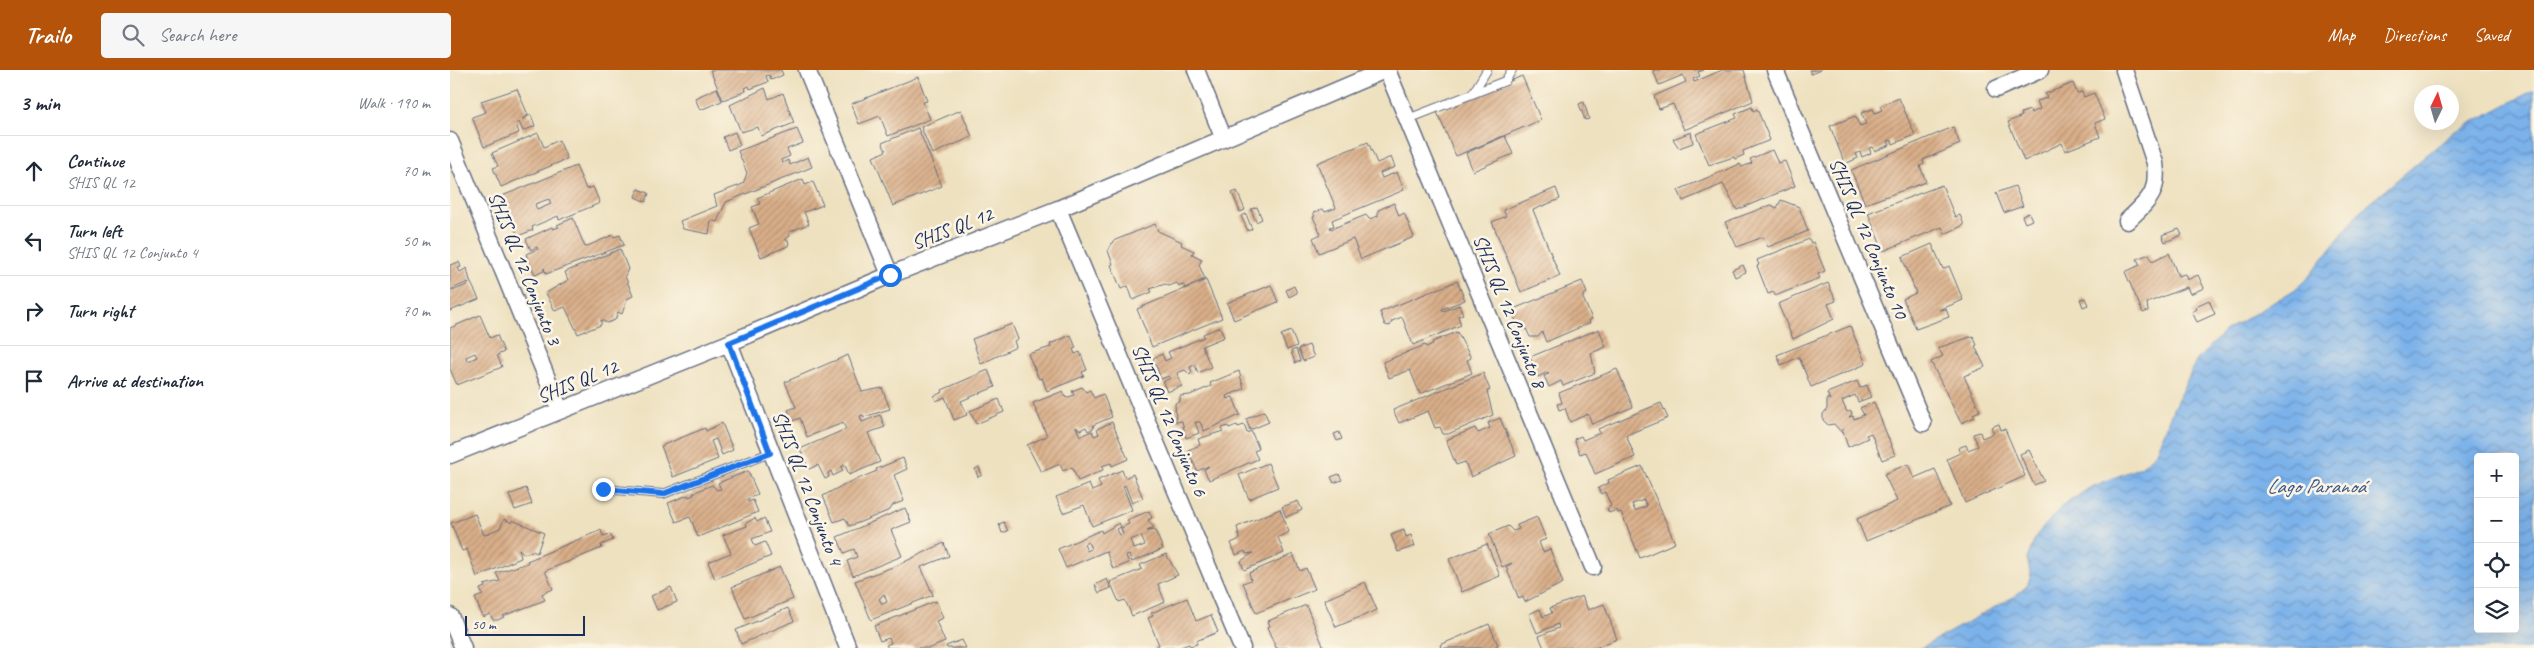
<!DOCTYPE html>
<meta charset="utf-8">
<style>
:root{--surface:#fff;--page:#f6f6f7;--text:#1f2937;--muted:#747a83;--line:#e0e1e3;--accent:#b45309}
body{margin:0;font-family:Caveat,sans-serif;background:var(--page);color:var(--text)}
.controls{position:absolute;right:15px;bottom:15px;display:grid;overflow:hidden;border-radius:5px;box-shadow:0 5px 20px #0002}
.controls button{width:45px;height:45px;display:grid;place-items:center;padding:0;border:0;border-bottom:1px solid var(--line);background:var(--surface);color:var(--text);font:25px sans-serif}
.compass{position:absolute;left:1964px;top:15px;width:45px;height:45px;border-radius:50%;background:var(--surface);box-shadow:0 5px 20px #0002;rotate:5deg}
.scale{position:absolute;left:15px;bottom:12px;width:120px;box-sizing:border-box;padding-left:5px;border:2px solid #1b2f5e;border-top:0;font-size:14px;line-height:18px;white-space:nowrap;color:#1b2f5e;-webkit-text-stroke:4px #fcf5e5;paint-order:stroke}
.stop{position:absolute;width:15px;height:15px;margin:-11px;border:4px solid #1a73e8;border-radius:50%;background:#fff}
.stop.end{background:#1a73e8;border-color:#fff;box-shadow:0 1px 5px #0008}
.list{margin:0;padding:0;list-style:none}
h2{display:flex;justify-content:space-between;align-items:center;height:65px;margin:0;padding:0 20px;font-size:21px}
h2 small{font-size:16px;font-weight:400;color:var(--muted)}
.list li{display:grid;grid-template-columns:32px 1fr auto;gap:15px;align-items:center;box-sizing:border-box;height:70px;padding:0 20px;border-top:1px solid var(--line)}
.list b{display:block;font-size:19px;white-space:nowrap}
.list p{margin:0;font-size:16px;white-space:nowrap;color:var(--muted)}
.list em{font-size:16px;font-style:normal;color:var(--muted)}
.icon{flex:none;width:28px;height:28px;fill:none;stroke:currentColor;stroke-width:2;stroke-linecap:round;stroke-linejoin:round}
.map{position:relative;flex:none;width:2084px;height:578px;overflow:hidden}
header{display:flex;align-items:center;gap:30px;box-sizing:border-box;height:70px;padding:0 25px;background:var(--accent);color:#fff}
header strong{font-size:24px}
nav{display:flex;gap:28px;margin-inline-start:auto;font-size:18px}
.search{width:350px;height:45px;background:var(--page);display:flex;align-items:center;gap:12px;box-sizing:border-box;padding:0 18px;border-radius:5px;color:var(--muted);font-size:19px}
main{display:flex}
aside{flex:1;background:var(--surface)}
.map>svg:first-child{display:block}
</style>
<header>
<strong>Trailo</strong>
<div class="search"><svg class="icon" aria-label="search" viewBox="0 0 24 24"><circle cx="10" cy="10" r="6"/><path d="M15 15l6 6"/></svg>Search here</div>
<nav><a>Map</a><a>Directions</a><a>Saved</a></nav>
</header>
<main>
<aside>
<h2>3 min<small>Walk · 190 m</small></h2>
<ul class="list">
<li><svg class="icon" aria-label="ahead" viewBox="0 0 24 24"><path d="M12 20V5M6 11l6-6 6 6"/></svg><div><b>Continue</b><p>SHIS QL 12</p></div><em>70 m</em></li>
<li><svg class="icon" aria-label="left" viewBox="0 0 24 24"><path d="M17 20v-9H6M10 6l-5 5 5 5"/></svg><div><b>Turn left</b><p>SHIS QL 12 Conjunto 4</p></div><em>50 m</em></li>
<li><svg class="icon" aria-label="right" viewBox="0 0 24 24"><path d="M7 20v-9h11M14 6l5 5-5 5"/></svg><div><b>Turn right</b></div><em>70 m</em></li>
<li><svg class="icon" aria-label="arrive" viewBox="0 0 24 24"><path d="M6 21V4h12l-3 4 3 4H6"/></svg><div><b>Arrive at destination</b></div></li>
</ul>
</aside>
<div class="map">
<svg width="2084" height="578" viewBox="0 0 2084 578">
<defs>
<pattern id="water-waves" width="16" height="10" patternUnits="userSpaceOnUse" patternTransform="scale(1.25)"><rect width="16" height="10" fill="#7cb2ea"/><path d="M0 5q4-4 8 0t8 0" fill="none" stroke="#6591c1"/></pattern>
<pattern id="building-hatch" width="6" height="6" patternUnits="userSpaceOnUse" patternTransform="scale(1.25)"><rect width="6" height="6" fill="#daaf89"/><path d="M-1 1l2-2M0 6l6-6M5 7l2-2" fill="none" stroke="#b08f73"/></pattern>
</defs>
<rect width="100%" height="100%" fill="#fcf5e5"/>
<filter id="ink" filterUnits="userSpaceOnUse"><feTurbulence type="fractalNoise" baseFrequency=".02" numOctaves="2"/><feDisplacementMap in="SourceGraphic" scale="10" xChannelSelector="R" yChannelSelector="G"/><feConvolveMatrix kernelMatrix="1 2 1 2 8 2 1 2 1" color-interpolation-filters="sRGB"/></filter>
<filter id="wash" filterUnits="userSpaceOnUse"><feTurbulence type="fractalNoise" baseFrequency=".0096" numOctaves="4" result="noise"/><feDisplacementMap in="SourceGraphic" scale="20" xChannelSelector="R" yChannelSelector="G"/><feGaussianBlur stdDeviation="1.12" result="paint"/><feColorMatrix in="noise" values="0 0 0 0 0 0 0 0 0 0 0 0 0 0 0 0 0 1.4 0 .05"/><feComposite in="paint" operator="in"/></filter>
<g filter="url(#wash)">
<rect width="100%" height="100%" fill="#eee1c0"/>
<path fill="url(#water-waves)" stroke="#4c70a4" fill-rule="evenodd" d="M2084,20V578H1471L1565,526L1577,516L1581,506L1577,489L1586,466L1611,437L1641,417L1691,397L1705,384L1723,339L1747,290L1774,262L1844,220L1857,209L1910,141L2004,62ZM2028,387H2065V559H2028Z"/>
<g id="blocks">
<path fill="url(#building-hatch)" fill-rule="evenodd" d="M260,0H331L333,5L321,10L319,5L316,6L318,12L300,19L299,16L295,18L296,21L273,30Z
M1203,0H1254L1248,2L1250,6L1243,9L1244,12L1272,0H1294L1303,31L1234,60L1223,34L1209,39L1204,26L1236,12L1233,5L1209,15Z
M1359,0H1371L1361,4Z
M1072,6L1091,50L1006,86L987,42Z
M468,7L477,31L473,32L480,49L438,66L430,46L409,54L401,34Z
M1623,13L1627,23L1632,22L1634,27L1644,23L1655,49L1645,53L1650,67L1615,81L1612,73L1574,91L1558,52L1572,46L1571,43L1580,40L1581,43L1590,39L1587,31L1597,28L1595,24Z
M267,18L272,31L250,40L245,28Z
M315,18L319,29L333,23L344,53L311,66L308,57L291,62L280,35Z
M67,19L78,45L72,49L81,45L85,56L73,61L69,52L66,54L69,63L34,77L22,47L36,42L31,31Z
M1449,28L1465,65L1443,74L1441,70L1438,71L1440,75L1425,81L1423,77L1419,78L1421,83L1412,87L1410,82L1406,84L1408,88L1395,94L1380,56L1405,46L1410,56L1416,54L1411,43L1423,39L1425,43L1432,40L1430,36Z
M1134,32L1139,49L1135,50L1129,34Z
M1302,37L1303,41L1307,39L1320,70L1293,81L1294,85L1285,89L1284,87L1259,95L1246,64L1287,48L1285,44Z
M511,40L522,67L482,84L471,57Z
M1503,57L1510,74L1473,90L1474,94L1470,96L1476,112L1415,134L1401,100Z
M468,58L492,116L443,136L423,87L436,81L432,73Z
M347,59L353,73L337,79L340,86L331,90L332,93L338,90L340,95L358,87L362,97L276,132L267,152L261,150L259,164L233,159L230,151L267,136L264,125L293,114L297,103L288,81Z
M285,62L290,75L278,80L273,67Z
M1241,62L1243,73L1229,78L1223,69Z
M88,63L94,77L109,70L117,89L51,117L43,98L48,96L42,83Z
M1055,66L1063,84L1023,101L1016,83Z
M918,72L927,93L941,87L945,97L930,103L932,108L947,102L954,120L882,150L884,156L880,157L881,159L916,145L919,149L928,146V140L944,133L949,146L954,143L964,167L911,189L903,169L869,183L863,168L871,164L863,147L865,146L863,143L873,139L875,142L886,138L867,93Z
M1322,80L1328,93L1335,91L1345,116L1287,140L1273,114L1233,131L1228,120L1290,94L1292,97L1302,93L1300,89Z
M126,96L136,119L143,117L150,133L109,150L108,146L82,157L83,160L68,166L52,126ZM99,129L101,134L87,140L85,134Z
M353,109L355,115L363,112L373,135L354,142L359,154L339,162L340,166L335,169L339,172L338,176L311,187L299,158L309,154L302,137L310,134L307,128Z
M1492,115L1505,147L1510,145L1514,155L1495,164L1492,157L1433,181L1418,143Z
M1565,116L1573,136L1554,143L1546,123Z
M1106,118L1110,129L1083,140L1110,206L1071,222L1042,152L1056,146L1053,140Z
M188,119L199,123L196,132L185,127Z
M787,121L795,140L790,142L782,123Z
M1331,130L1349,137L1358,161L1318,177L1313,167L1287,177L1275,152L1321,135L1327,138Z
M807,137L812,149L806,152L801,139Z
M1579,143L1582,150L1575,153L1572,146Z
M796,144L802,159L798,161L791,146Z
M123,148L135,177L163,165L164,167L170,165L174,175L96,204L94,198V201L85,205L76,184L88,179L87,177L81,180L76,169L102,157L103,159L109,157L107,155Z
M705,154L708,161L732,172L731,175L744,181L742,184L752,189L749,195L755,209L735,218L734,215L729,216L727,213L719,216L715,214L700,219L702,222L683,230L678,216L671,219L661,195L663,194L658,181L663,171Z
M1729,159L1732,165L1715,172L1712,165Z
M1359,169L1361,173L1363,172L1375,201L1368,204L1370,208L1357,213L1325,226L1324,222L1318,224L1307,196L1309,195L1307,190Z
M1482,174L1493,199L1499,196L1513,230L1489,240L1496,239L1499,247L1466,259L1453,229L1466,223L1452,187Z
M170,179L178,199L175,206L183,226L177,229L172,244L168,242L165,250L157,253L151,250V255L128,264L115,237L105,241L96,223L118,210L115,202Z
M1719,183L1728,206L1735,204L1737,210L1748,205L1754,218L1740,224L1737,217L1697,233L1698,241L1693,243L1675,202L1690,195L1687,189L1699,184L1702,191Z
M9,192L11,197L8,198L10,202L17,198L20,211L29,229L0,241V222L19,214L18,212L0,220V195Z
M1293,195L1296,202L1285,207L1282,200Z
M756,210L772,248L702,277L687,239Z
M1007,211L1015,230L992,239L993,241L1009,235L1013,244L1008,246L1011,255L963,275L952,247L942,251L940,256L935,255L930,242Z
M1132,211L1137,223L1133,225V228L1142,249L1139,250L1140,253L1096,272L1092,262L1088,267H1080L1074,254L1068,256L1061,240Z
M1378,213L1386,231L1378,234L1384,249L1343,269L1328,234Z
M821,215L828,232L784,250L777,233Z
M844,216L847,223L839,227L836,220Z
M1635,228L1638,235L1633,237L1630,229Z
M1759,230L1765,244L1747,252L1742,242L1747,239L1746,236Z
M30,245L40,268L47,265L54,282L47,285L52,297L7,315L0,299V258ZM25,283L27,287L18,291L16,287Z
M562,254L568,269L564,271L566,277L531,294L522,269Z
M1400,256L1416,294L1361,317L1349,287L1331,295L1327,285Z
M770,257L774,267L752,276L761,297L748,303L745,295L740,297L742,302L740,305L735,300L727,303L732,316L717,322L713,312L720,308L719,306L711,309L703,288L712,284L715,291L721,288L718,282L754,267L753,264Z
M1149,259L1156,277L1141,283L1145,303L1113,316L1111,311L1099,317L1094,306L1099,304L1098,302L1088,307L1080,287Z
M841,261L847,276L837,280L831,265Z
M1007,262L1021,288L1017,290L1022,303L970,324L960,300L939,308L933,292L975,275L976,277L983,274L982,272Z
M621,265L626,278L623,279L625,284L630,282L637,300L632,302L634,306L597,321L592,308L589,309L578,284L601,277L600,274Z
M1523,266L1527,275L1525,276L1535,297L1514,306L1530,341L1523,344L1525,347L1511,353L1481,292L1493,286L1488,278Z
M859,275L864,287L853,291L848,279Z
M846,279L850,291L845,293L841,281Z
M398,285L412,322L432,318L440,339L414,347L413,345L410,346L412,352L430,345L435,357L418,363L430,392L399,405L395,395L391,397L393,401L383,406L381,401L378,403L379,407L375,409L368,395L359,399L350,379L396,359L393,353L357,367L350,348L342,351L338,340L346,337L335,312Z
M1167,299L1183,337L1142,354L1138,344L1120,352L1115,338L1109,340L1107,334L1112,333L1109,323Z
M538,300L545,317L511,331L517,345L504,350L495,327L486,331L484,326L493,322L492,320Z
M789,301L794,319L776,326L777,329L783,327L790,345L754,361L750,352H745L749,363L736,368L732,351L726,352L725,333L730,332V326L740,325L761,316L760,313Z
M1033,303L1040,320L1037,321L1043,345L998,364H993L990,357L985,358L978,341L949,353L943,340Z
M1407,311L1410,318L1417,315L1421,327L1408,332L1405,325L1392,331L1397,342L1401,341L1402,344L1399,347L1403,346L1404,349L1414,345L1410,338L1424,332L1445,385L1432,390L1421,363L1416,365L1418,368L1398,377L1392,359V363L1384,354L1378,355L1373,350V344L1377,339V328L1380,330L1377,323Z
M632,317L636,322L640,320L644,328L653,324L662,347L643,355L644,358L638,361L636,357L630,360L626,357L630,366L642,361L644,366L649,364L647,359L662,352L678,389L662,396L661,393L652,396L653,400L628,411L622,397L613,401L610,394L591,402L577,375L597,366L583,333L613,321L616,328L624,325L622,321Z
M549,329L554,342L526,354L520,341Z
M1211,333L1218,348L1176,365L1185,387L1145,404L1136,382L1130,384L1124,369L1131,366L1133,370L1150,363L1148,359Z
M814,341L819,352L800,360L796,349Z
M1050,348L1066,386L1021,407L1015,392L1006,395L996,370L1025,358L1028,363L1040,358L1038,353Z
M272,353L283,380L272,385L266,369L261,371L268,389L223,407L211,376L255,358L256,361Z
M1549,354L1551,360L1555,359L1575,406L1515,433L1497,389L1510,383L1508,378L1516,375L1518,380L1528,376L1523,364L1530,362L1532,368L1544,363L1541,357Z
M787,355L788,357L794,355L797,363L801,361L809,379L804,381L808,389L759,410L754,400L759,396L747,401L738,380L750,375L748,369L773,361L772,358L778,356L779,358Z
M889,362L892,369L887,371L884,364Z
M1579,380L1594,411L1584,415L1570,384Z
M453,388L457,399L444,405L454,431L443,435L440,440L408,453L399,456L395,448L384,452L373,426L393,415L427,401L426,399Z
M818,393L828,417L799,429L789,405Z
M1458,394L1464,408L1485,399L1500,436L1416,471L1407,449L1447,431L1434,404Z
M1192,396L1225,473L1190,488L1171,442L1168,443L1167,440L1159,443L1157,439L1161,436L1155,422L1151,424L1148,418L1159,413L1158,410ZM1194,430L1197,436L1185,441L1182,434Z
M529,397L532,405L528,407L525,399Z
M672,400L675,408L683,404L693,428L682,433L675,415L673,416L682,440L642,456L634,435L613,443L606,427L639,414L642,421L651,417L648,410Z
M298,401L308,424L297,429L298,432L303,430L308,442L248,467L240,447L226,452L218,433L238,425L239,427L244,425L243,423L262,415L267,420L271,419L268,413Z
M889,404L892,410L884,413L881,407Z
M76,418L82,434L65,440L59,425Z
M848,431L852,440L836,447L832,437Z
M455,438L461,452L441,460L452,486L403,506L397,491L407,487L404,479L394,483L387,467Z
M830,439L839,462L828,467L834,483L794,500L791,491L803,483L796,484L795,481L786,485L781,473L790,469L787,457Z
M699,441L702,448L698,450L704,458L697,461L705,460L713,479L682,492L679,485L676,486L679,493L663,499L656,481L616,498L608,479L651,460L652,463L669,453L671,457L667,459L670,465L673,464L671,458L679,454L677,450ZM691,466L695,475L684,479L680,470ZM638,472L641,479L637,481L634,474Z
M25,444L34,465L50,458L54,449L62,453V450L94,463L87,483L82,481L74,484L69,479L71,488L27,507L17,479L12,481L1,453Z
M1087,447L1096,469L1089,472L1093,482L1100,479L1113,513L1075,532L1073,527L1069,529L1056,497L1062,493L1052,497L1039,464L1058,456L1063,461L1069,459L1067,455Z
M305,448L307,452L314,448L320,462L302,469L305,476L315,472L321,486L265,509L258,492L281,483L273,465L297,456L296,453Z
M554,452L558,461L552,463L549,454Z
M151,460L153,466L160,464L163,470L151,475L152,478L95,501L103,519L92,524L95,530L53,546L54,547L48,550H43L40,544L33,547L25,528L33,525L30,519L35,517L34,515L50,511L46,503L78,493L77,491Z
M954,460L956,467L961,465L965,476L948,482L941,465Z
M494,473L499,486L471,497L483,525L421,550L405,511L448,495ZM434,524L437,532L432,534L429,529Z
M1037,474L1050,506L1012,522L999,489Z
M716,484L728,505L708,514L715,532L682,546L675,530L669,532L660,512L692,499L690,495Z
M843,484L850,501L856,498L865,519L806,543L793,513L801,510L799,503Z
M330,497L343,529L295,549L282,517Z
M657,509L661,518L649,523L645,515Z
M915,512L927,540L886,557L874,530Z
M221,517L227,532L207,540L201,526Z
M1132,526L1138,540L1154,534L1167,569L1145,578H1094L1089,566L1109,558L1108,554L1087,563L1079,544L1090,539L1093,547L1102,543L1100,538Z
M737,528L746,551L761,545L768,562L746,571L747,574L740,576L739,574L728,578H702L709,575L698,548L703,546L701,543Z
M486,531L493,548L486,551L495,572L480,578H438L436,575L441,573L439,568L430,571L424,556Z
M856,535L874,578H826L817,557L820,556L818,551Z
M338,538L344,551L291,574L286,560Z
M1039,554L1048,575L1042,578H991L990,575Z
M512,570L516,578H497L496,576Z"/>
</g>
</g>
<g filter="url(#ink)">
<use href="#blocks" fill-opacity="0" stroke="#656d80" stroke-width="1"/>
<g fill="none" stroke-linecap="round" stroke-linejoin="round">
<defs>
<path id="service" d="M1023,23L1037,0
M958,49L1055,11L1062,0
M153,419L213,424L320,383"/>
<path id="minor" d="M357,0L440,205
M746,0L773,67
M937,0L1143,497
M1325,0L1473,353
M1674,0L1705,93C1709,124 1698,131 1677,151
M1546,19L1590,0
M0,71L110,340
M608,139L792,578
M279,273L398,578
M0,385L279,273L440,205L608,139L935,0
M0,546L13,578"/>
</defs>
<use href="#service" stroke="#656d80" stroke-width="10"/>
<use href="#minor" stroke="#656d80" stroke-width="19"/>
<use href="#service" stroke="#fff" stroke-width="8"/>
<use href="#minor" stroke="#fff" stroke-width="16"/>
</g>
</g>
<g fill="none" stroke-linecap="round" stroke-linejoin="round" filter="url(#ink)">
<path stroke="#1a73e8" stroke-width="6" d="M153,419L213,424L320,383L279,273L440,205"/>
</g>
<g text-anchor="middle" stroke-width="5" stroke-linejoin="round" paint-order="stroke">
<g font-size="20" fill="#1b2f5e" stroke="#fcf5e5">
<text transform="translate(502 158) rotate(-21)" y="7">SHIS QL 12</text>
<text transform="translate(1419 168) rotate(67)" y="7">SHIS QL 12 Conjunto 10</text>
<text transform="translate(75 198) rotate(68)" y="7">SHIS QL 12 Conjunto 3</text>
<text transform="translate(1060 241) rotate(68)" y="7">SHIS QL 12 Conjunto 8</text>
<text transform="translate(127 311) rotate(-22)" y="7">SHIS QL 12</text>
<text transform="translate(720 350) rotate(67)" y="7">SHIS QL 12 Conjunto 6</text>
<text transform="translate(358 418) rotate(69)" y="7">SHIS QL 12 Conjunto 4</text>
</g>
<g font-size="21" font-style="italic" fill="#385688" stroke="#fcf5e5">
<text x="1866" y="423">Lago Paranoá</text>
</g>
</g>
</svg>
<div class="controls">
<button>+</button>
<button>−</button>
<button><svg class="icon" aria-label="locate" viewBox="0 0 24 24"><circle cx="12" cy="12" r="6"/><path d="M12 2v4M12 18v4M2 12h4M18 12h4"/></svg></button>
<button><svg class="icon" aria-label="layers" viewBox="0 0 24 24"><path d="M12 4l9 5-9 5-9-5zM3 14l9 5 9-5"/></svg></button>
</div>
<svg class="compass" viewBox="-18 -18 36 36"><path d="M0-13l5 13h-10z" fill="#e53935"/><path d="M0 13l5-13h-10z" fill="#747a83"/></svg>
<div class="scale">50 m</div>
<div class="stop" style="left:440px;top:205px"></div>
<div class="stop end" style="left:153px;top:419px"></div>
</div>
</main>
